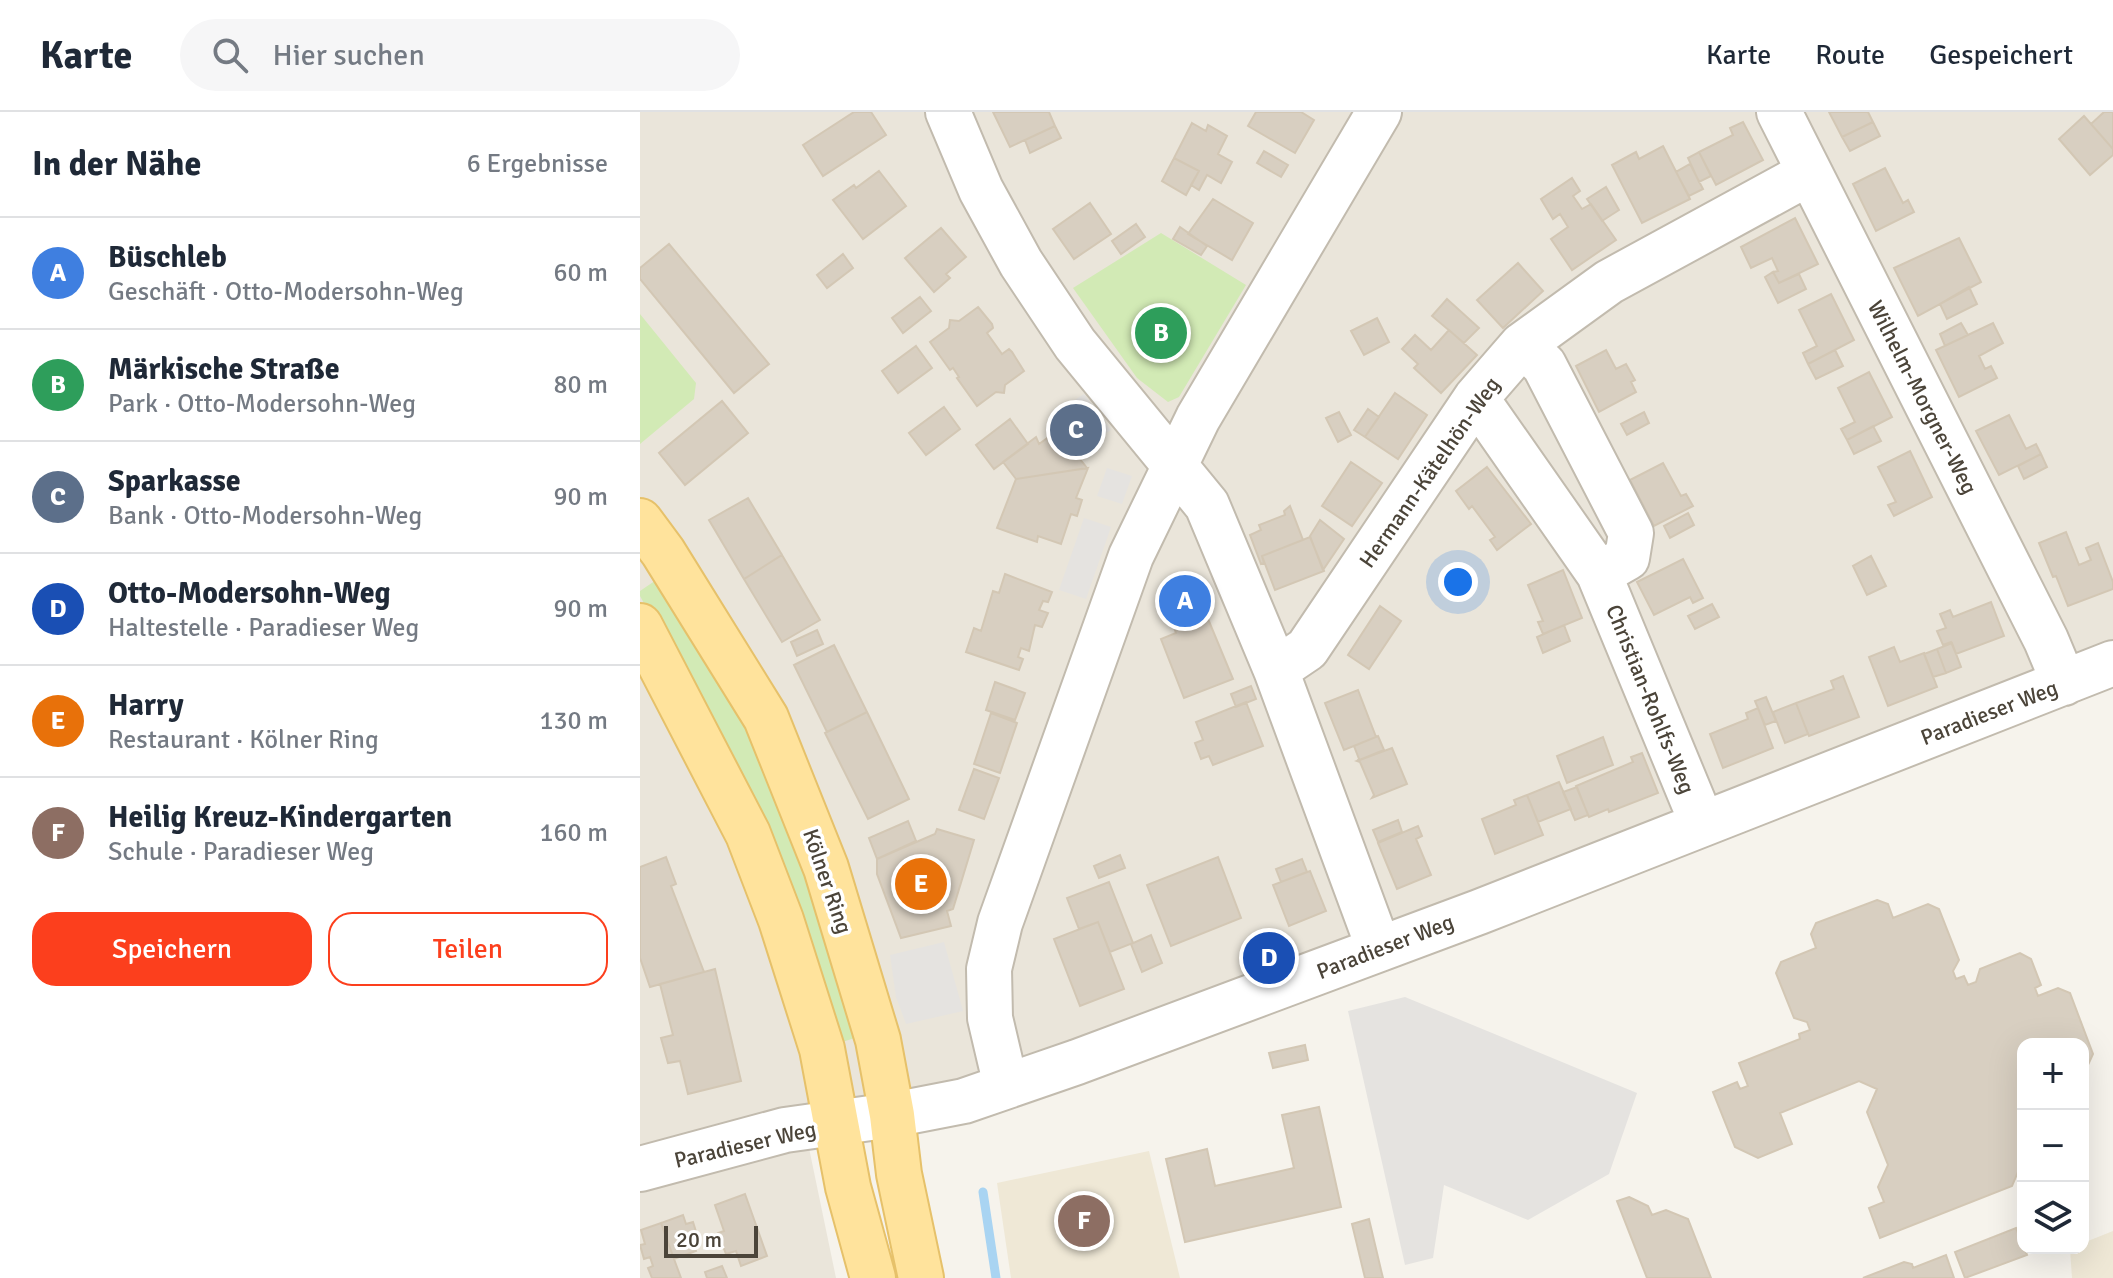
<!DOCTYPE html>
<html lang="de">
<meta charset="utf-8">
<style>
:root{--surface:#fff;--page:#f6f6f7;--text:#1f2937;--muted:#747a83;--line:#e0e1e3;--accent:#fc3f1d}
body{margin:0;font-family:Signika,sans-serif;background:var(--page);color:var(--text)}
.controls{position:absolute;right:24px;bottom:24px;display:grid;overflow:hidden;border-radius:16px;box-shadow:0 8px 32px #0002}
.controls button{width:72px;height:72px;display:grid;place-items:center;padding:0;border:0;border-bottom:2px solid var(--line);background:var(--surface);color:var(--text);font:40px sans-serif}
.scale{position:absolute;left:24px;bottom:20px;width:94px;box-sizing:border-box;padding-left:8px;border:4px solid #4b4439;border-top:0;font-size:22px;line-height:28px;white-space:nowrap;color:#4b4439;-webkit-text-stroke:6px #fff;paint-order:stroke}
.you{position:absolute;left:818px;top:470px;width:28px;height:28px;margin:-20px;border:6px solid #fff;border-radius:50%;background:#1a73e8;box-shadow:0 0 0 12px #1a73e833}
.badge{display:grid;place-items:center;width:52px;height:52px;border-radius:50%;background:var(--accent);color:#fff;font-size:26px;font-weight:700}
.pin{position:absolute;translate:-50% -50%;border:4px solid #fff;box-shadow:0 2px 8px #0006}
.list{margin:0;padding:0;list-style:none}
h2{display:flex;justify-content:space-between;align-items:center;height:104px;margin:0;padding:0 32px;font-size:34px}
h2 small{font-size:26px;font-weight:400;color:var(--muted)}
.list li{display:grid;grid-template-columns:52px 1fr auto;gap:24px;align-items:center;box-sizing:border-box;height:112px;padding:0 32px;border-top:2px solid var(--line)}
.list b{display:block;font-size:30px;white-space:nowrap}
.list p{margin:0;font-size:26px;white-space:nowrap;color:var(--muted)}
.list em{font-size:26px;font-style:normal;color:var(--muted)}
.actions{display:flex;gap:16px;padding:24px 32px}
.actions a{flex:1;padding:18px 0;border:2px solid var(--accent);border-radius:24px;text-align:center;font-size:28px;color:var(--accent)}
.actions .main{background:var(--accent);color:#fff}
.icon{flex:none;width:44px;height:44px;fill:none;stroke:currentColor;stroke-width:2;stroke-linecap:round;stroke-linejoin:round}
.map{position:relative;flex:none;width:1473px;height:1166px;overflow:hidden}
header{display:flex;align-items:center;gap:48px;box-sizing:border-box;height:112px;padding:0 40px;background:var(--surface);border-bottom:2px solid var(--line)}
header strong{font-size:38px}
nav{display:flex;gap:44px;margin-inline-start:auto;font-size:28px}
.search{width:560px;height:72px;background:var(--page);display:flex;align-items:center;gap:20px;box-sizing:border-box;padding:0 28px;border-radius:44px;color:var(--muted);font-size:30px}
main{display:flex}
aside{flex:1;background:var(--surface)}
.map>svg:first-child{display:block}
</style>
<header>
<strong>Karte</strong>
<div class="search"><svg class="icon" aria-label="search" viewBox="0 0 24 24"><circle cx="10" cy="10" r="6"/><path d="M15 15l6 6"/></svg>Hier suchen</div>
<nav><a>Karte</a><a>Route</a><a>Gespeichert</a></nav>
</header>
<main>
<aside>
<h2>In der Nähe<small>6 Ergebnisse</small></h2>
<ul class="list">
<li><span class="badge" style="background:#3f7fe0">A</span><div><b>Büschleb</b><p>Geschäft · Otto-Modersohn-Weg</p></div><em>60 m</em></li>
<li><span class="badge" style="background:#2e9e5b">B</span><div><b>Märkische Straße</b><p>Park · Otto-Modersohn-Weg</p></div><em>80 m</em></li>
<li><span class="badge" style="background:#5c6f8a">C</span><div><b>Sparkasse</b><p>Bank · Otto-Modersohn-Weg</p></div><em>90 m</em></li>
<li><span class="badge" style="background:#1a4fb4">D</span><div><b>Otto-Modersohn-Weg</b><p>Haltestelle · Paradieser Weg</p></div><em>90 m</em></li>
<li><span class="badge" style="background:#e8710a">E</span><div><b>Harry</b><p>Restaurant · Kölner Ring</p></div><em>130 m</em></li>
<li><span class="badge" style="background:#8d6e63">F</span><div><b>Heilig Kreuz-Kindergarten</b><p>Schule · Paradieser Weg</p></div><em>160 m</em></li>
</ul>
<div class="actions"><a class="main">Speichern</a><a>Teilen</a></div>
</aside>
<div class="map">
<svg width="1473" height="1166" viewBox="0 0 1473 1166">
<rect width="100%" height="100%" fill="#f6f3ec"/>
<path fill="#eae5da" d="M0,0H1473V551L169,1036L196,1166H0Z"/>
<path fill="#efe8d6" d="M509,1039L540,1166H371L357,1071Z
M1473,1119V1166H1432L1430,1137L1443,1136V1131Z"/>
<path fill="#d2eab5" d="M521,121L606,173L539,285L528,290L497,266L433,176Z
M0,202L56,271L54,287L0,332Z
M25,462L95,583L160,723L221,924L199,931L87,642L0,484V479Z"/>
<path fill="#e5e3e0" d="M444,282L471,318L450,331L424,295Z
M467,356L492,364L482,392L457,384Z
M444,406L471,415L446,487L419,478Z
M304,830L323,899L266,912L256,885L250,843Z
M765,885L997,981L969,1062L888,1108L804,1073L793,1146L765,1153L708,899Z"/>
<g fill="none" stroke-linecap="round" stroke-linejoin="round">
<path stroke="#a9d4f2" stroke-width="9" d="M343,1080L356,1166"/>
</g>
<path fill="#d8cfc1" stroke="#d3c7b4" stroke-width="2" d="M214,0H231L246,23L183,64L163,33Z
M353,0H409L415,14L370,35Z
M616,0H661L674,8L655,41L608,14Z
M1189,0H1228L1233,10L1202,25Z
M1464,0H1473V37L1451,12Z
M1444,4L1473,37V43L1450,63L1419,27Z
M1103,10L1123,48L1076,73L1059,40L1093,23L1090,16Z
M1233,10L1240,24L1210,39L1202,25Z
M552,11L566,19L568,13L587,24L578,42L592,50L581,71L567,63L559,78L551,73L559,59L534,46Z
M415,14L421,26L390,41L385,28Z
M1023,34L1050,87L1002,111L972,53L996,40L999,47Z
M624,39L648,53L641,65L617,51Z
M1059,40L1071,64L1059,70L1048,46Z
M534,46L559,59L546,83L522,69Z
M1050,52L1063,77L1049,84L1036,60Z
M1245,56L1263,91L1268,88L1274,100L1236,119L1213,72Z
M239,59L266,94L223,127L193,88L214,73L216,76Z
M932,66L940,79L933,84L942,97L951,92L976,128L932,158L911,127L928,115L920,102L913,107L901,87Z
M966,75L979,98L962,109L947,87Z
M573,87L613,111L592,148L548,122Z
M450,91L471,122L434,147L413,117Z
M1155,106L1178,152L1139,171L1133,160L1138,159L1132,146L1111,156L1101,135Z
M496,112L505,125L481,142L472,129Z
M540,115L567,134L561,143L533,127Z
M301,116L326,145L306,162L310,166L294,180L265,146Z
M1319,126L1341,170L1278,204L1254,156Z
M29,132L129,252L94,281L0,167V156Z
M203,142L213,156L187,176L177,163Z
M878,151L903,179L863,216L837,188Z
M1133,160L1139,171L1159,162L1166,177L1138,191L1125,165Z
M1329,175L1337,192L1307,207L1300,192Z
M1191,182L1214,228L1168,252L1163,241L1177,234L1159,198Z
M280,185L291,199L263,221L252,206Z
M807,187L839,216L824,231L792,204Z
M338,195L352,212L353,216L347,221L362,242L369,237L372,240L384,259L365,273L364,281L356,280L337,294L317,266L319,265L313,256L310,258L290,230L309,216L310,208L319,209Z
M737,206L749,230L724,243L711,219Z
M1321,211L1328,223L1305,234L1300,222Z
M1353,211L1363,231L1339,244L1345,257L1351,254L1357,266L1319,285L1296,238Z
M809,218L837,243L801,281L774,256L778,252L762,237L775,223L791,238Z
M276,234L292,256L258,281L242,259Z
M966,238L976,257L986,252L995,268L991,270L996,280L959,300L936,254Z
M1195,238L1203,254L1176,267L1168,252Z
M1229,260L1252,305L1207,328L1201,317L1215,310L1198,276Z
M755,281L787,303L758,347L725,325Z
M82,289L108,321L45,373L19,341Z
M304,295L320,317L286,343L269,321Z
M728,297L739,305L725,325L714,318Z
M699,300L711,323L698,330L686,306Z
M1004,300L1009,311L987,323L981,312Z
M1369,303L1386,337L1396,332L1401,342L1359,363L1336,319Z
M370,307L388,332L354,357L336,333Z
M1233,314L1241,329L1214,342L1207,328Z
M420,317L428,330L432,327L441,338L436,342L447,356L376,367L363,350L396,325L399,332Z
M1270,339L1292,385L1254,404L1248,393L1256,390L1238,355Z
M1401,342L1407,355L1384,367L1378,354Z
M711,350L742,371L712,414L682,394Z
M1023,351L1041,384L1046,382L1053,394L1014,414L990,368Z
M847,355L891,412L857,438L850,428L855,425L832,394L829,397L816,379Z
M448,356L436,386L442,388L437,404L431,402L421,432L398,424L397,430L357,416L376,367Z
M108,386L142,443L104,467L69,408Z
M650,394L663,428L622,444L624,451L621,452L610,423L621,418L619,413L645,403L644,399Z
M1048,401L1054,413L1030,426L1024,414Z
M680,408L704,427L683,458L670,424Z
M1426,420L1439,453L1451,448L1446,436L1458,431L1473,470V477L1428,494L1416,464L1413,465L1399,431Z
M670,425L684,459L635,478L622,444Z
M142,443L180,508L142,530L104,467Z
M1231,444L1246,474L1227,483L1213,454Z
M1043,447L1063,486L1053,491L1050,485L1014,503L997,470Z
M923,458L942,506L903,522L898,510L903,509L888,473Z
M365,462L412,480L408,490L403,489L399,498L408,501L402,515L395,513L389,539L381,536L378,545L383,547L379,558L326,540L334,516L341,519L353,479L359,481Z
M556,478L593,567L544,586L521,527L536,521L529,502L539,498L534,486Z
M1351,490L1364,524L1316,542L1311,530L1303,533L1297,519L1306,516L1300,502L1310,498L1313,505Z
M1072,492L1079,505L1055,517L1048,504Z
M740,494L761,509L729,557L708,543Z
M924,513L930,529L903,541L897,525Z
M177,518L183,532L157,544L151,530Z
M1312,531L1321,555L1306,561L1297,537Z
M194,533L227,600L187,620L154,553Z
M1254,535L1260,550L1284,541L1297,575L1248,594L1229,545Z
M1297,537L1306,561L1293,565L1284,542Z
M1203,564L1219,605L1169,624L1156,591L1194,577L1191,569Z
M355,570L385,581L375,608L346,598Z
M611,574L616,587L596,595L591,582Z
M718,578L736,625L704,638L685,591Z
M1126,585L1136,609L1125,613L1115,589Z
M606,590L623,634L573,653L569,644L561,647L555,631L563,628L556,610Z
M1156,591L1168,622L1145,631L1133,600Z
M1118,596L1133,636L1083,656L1070,622L1108,607L1106,601Z
M227,600L269,687L228,707L185,621Z
M351,601L377,611L360,661L334,652Z
M738,624L744,638L717,649L719,647L714,634Z
M963,625L973,653L927,671L917,644Z
M752,636L767,672L732,686L734,683L720,650L717,649Z
M1002,641L1018,681L969,700L968,697L949,705L936,674L993,650L991,645Z
M334,657L359,666L344,707L319,698Z
M919,670L931,697L898,710L887,683Z
M937,675L948,703L935,708L923,680Z
M887,683L903,723L855,742L842,707L876,693L874,688Z
M758,708L762,720L738,730L733,718Z
M268,709L276,729L237,747L229,726Z
M778,714L782,724L776,727L791,763L757,777L738,731Z
M297,717L334,728L313,797L307,799L311,814L261,826L237,762V747L295,722Z
M480,743L485,756L459,766L454,754Z
M26,745L36,772L31,774L64,860L10,875L0,846V755Z
M578,745L601,806L531,834L507,773Z
M662,747L667,760L641,770L636,757Z
M670,759L686,799L649,814L633,773Z
M469,770L493,831L470,840L458,810L439,817L427,786Z
M1237,788L1248,792L1253,806L1288,792L1299,797L1319,848L1313,859L1316,867L1324,864L1328,873L1336,870L1340,857L1380,841L1391,847L1401,873L1395,876L1398,884L1418,876L1430,881L1453,942L1448,953L1443,955V932H1383V1048L1372,1074L1240,1126L1229,1096L1244,1090L1238,1075L1248,1053L1227,1000L1237,977L1219,969L1140,1001L1152,1032L1118,1046L1095,1035L1073,980L1097,970L1100,977L1108,974L1099,951L1160,927L1159,922L1170,918L1167,910L1154,906L1136,861L1141,850L1176,836L1171,822L1176,811Z
M458,810L484,877L440,894L414,827Z
M511,823L522,851L502,860L491,832Z
M75,857L101,969L48,982L40,949L28,951L21,926L33,923L20,872Z
M665,933L668,948L633,956L629,941Z
M679,995L701,1095L545,1130L526,1047L567,1037L575,1074L654,1056L642,1003Z
M105,1082L127,1144L101,1154L96,1139L86,1142L78,1121L84,1119L75,1093Z
M989,1085L1008,1094L1012,1103L1026,1098L1048,1107L1071,1166H1007L977,1089Z
M43,1103L46,1112L53,1110L59,1129L53,1131L56,1139L34,1147L21,1111Z
M729,1107L741,1158L743,1166H725L712,1112Z
M21,1111L34,1147L41,1166H12L8,1156L13,1154L10,1145L4,1147L0,1133L5,1132L1,1118Z
M1376,1116L1387,1143L1325,1166L1315,1140Z
M1306,1143L1314,1166H1223L1264,1150L1272,1152L1273,1156Z
M82,1154L87,1166H67L65,1160Z"/>
<g fill="none" stroke-linecap="round" stroke-linejoin="round">
<defs>
<path id="minor" d="M308,0L341,78L381,151L435,232L567,393L636,558L739,837
M1139,0L1406,528L1424,571
M882,233L904,253L991,421L987,446L959,462
M836,286L959,462L1062,711
M636,558L667,537L836,286L882,233L969,170L1169,61
M366,974L350,906L349,857L360,811L491,444L558,306L739,0
M0,1057L145,1018L252,1003L324,989L437,950L839,800L1473,551"/>
<path id="major" d="M0,409L23,440L126,606L186,756L238,928L252,1003L259,1062L281,1166
M0,514L108,722L141,808L182,937L208,1075L233,1166"/>
</defs>
<use href="#minor" stroke="#c2bbae" stroke-width="48"/>
<use href="#major" stroke="#e6c16a" stroke-width="48"/>
<use href="#minor" stroke="#fff" stroke-width="44"/>
<use href="#major" stroke="#ffe39c" stroke-width="44"/>
</g>
<g text-anchor="middle" stroke-width="7" stroke-linejoin="round" paint-order="stroke">
<g font-size="22" fill="#4b4439" stroke="#fff">
<text transform="translate(1283 285) rotate(63)" y="8">Wilhelm-Morgner-Weg</text>
<text transform="translate(789 360) rotate(-55)" y="8">Hermann-Kätelhön-Weg</text>
<text transform="translate(1011 587) rotate(68)" y="8">Christian-Rohlfs-Weg</text>
<text transform="translate(1349 600) rotate(-21)" y="8">Paradieser Weg</text>
<text transform="translate(188 769) rotate(71)" y="8">Kölner Ring</text>
<text transform="translate(745 834) rotate(-21)" y="8">Paradieser Weg</text>
<text transform="translate(105 1032) rotate(-13)" y="8">Paradieser Weg</text>
</g>
</g>
</svg>
<div class="controls">
<button>+</button>
<button>−</button>
<button><svg class="icon" aria-label="layers" viewBox="0 0 24 24"><path d="M12 4l9 5-9 5-9-5zM3 14l9 5 9-5"/></svg></button>
</div>
<div class="scale">20 m</div>
<div class="you"></div>
<div class="pin badge" style="left:545px;top:489px;background:#3f7fe0">A</div>
<div class="pin badge" style="left:521px;top:221px;background:#2e9e5b">B</div>
<div class="pin badge" style="left:436px;top:318px;background:#5c6f8a">C</div>
<div class="pin badge" style="left:629px;top:846px;background:#1a4fb4">D</div>
<div class="pin badge" style="left:281px;top:772px;background:#e8710a">E</div>
<div class="pin badge" style="left:444px;top:1109px;background:#8d6e63">F</div>
</div>
</main>
